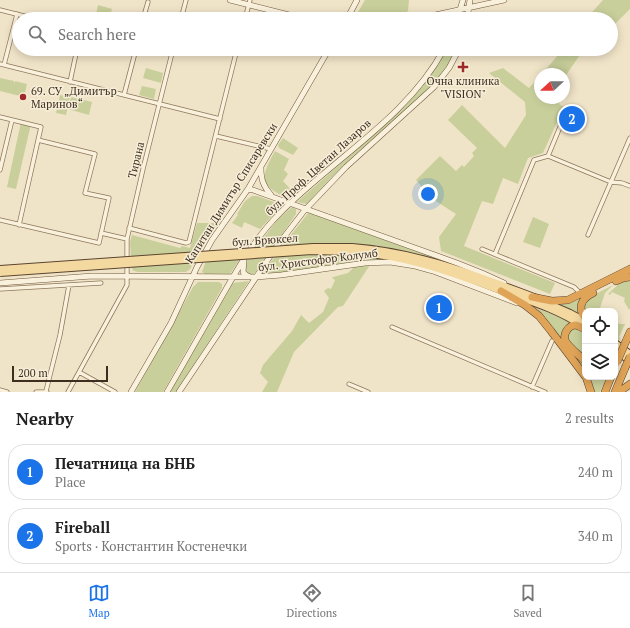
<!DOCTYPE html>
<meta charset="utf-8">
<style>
:root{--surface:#fff;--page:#f6f6f6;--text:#222;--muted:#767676;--line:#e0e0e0;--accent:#1a73e8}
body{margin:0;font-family:"PT Serif",serif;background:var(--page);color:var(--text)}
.controls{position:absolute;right:12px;bottom:12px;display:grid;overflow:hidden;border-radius:8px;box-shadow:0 2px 10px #0003}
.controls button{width:36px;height:36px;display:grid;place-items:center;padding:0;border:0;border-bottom:1px solid var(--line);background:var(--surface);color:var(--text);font:20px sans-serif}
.compass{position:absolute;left:534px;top:68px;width:36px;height:36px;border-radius:50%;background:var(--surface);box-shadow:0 2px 10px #0003;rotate:249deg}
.scale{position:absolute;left:12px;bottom:10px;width:96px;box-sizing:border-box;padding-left:4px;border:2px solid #3d2e20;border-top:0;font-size:11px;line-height:14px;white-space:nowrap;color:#3d2e20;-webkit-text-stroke:3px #f7eed8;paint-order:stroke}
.you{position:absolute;left:428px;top:194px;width:14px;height:14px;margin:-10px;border:3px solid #fff;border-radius:50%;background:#1a73e8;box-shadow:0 0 0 6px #1a73e833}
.badge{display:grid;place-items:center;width:26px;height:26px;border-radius:50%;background:var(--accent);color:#fff;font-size:13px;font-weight:700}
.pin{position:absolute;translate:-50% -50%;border:2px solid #fff;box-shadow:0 1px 4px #0006}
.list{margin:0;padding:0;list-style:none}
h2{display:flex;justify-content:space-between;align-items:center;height:52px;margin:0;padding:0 16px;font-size:17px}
h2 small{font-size:13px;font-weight:400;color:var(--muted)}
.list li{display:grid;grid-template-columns:26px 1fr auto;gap:12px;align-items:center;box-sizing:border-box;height:56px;margin:0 8px 8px;padding:0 8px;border:1px solid var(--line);border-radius:16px}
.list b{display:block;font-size:15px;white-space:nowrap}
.list p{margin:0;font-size:13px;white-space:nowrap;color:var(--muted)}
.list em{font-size:13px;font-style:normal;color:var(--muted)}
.icon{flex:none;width:22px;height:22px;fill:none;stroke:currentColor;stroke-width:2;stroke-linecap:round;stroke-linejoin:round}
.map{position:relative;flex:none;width:630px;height:392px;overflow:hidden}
.search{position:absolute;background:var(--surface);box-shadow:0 2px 10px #0003;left:12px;right:12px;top:12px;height:44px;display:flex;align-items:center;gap:10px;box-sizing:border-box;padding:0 14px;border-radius:22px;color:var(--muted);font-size:15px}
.sheet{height:180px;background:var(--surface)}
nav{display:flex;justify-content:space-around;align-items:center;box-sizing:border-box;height:56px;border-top:1px solid var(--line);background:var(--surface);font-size:11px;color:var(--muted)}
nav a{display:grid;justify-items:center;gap:2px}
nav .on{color:var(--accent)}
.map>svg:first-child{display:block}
</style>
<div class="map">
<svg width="630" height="392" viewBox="0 0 630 392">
<rect width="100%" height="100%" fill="#f0e4c8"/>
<path fill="#c9cf9b" d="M365,0H409L408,11C392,21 372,19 354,19Z
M603,0H630V9L613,26L611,25V19H586Z
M98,5L112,9L109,19L96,15Z
M447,49H456C439,89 400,114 369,142C347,161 326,182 307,204L297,202L402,110L422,87Z
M563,49H584L564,78V74H542Z
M146,68L163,73L161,83L143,78Z
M503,68L529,88L540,76V98H561L559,104L564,107L543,153L528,158L518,184L503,178L493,204L482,201L464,246L555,283L550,294L441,251L439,237L456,214L431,198L416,180L440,156L456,171L462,165L464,167L474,156L472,153L477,148L448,120L462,105L505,148L526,115L525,102L489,73Z
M0,78L14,81V84L15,81L27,84L24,97L0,91Z
M142,86L156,89L154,99L139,95Z
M60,95L70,97L66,115L56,113Z
M71,97L92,102L89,115L68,109Z
M21,122L31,124L16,189L7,187Z
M283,138L298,148L293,155L279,148L278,145Z
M275,151L289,159L282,174L284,170L288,174L283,181L294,193L287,198C258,185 261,176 275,151Z
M252,196H258L282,205L260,229L244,222L242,228L232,223L238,215L237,214L245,201Z
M292,207L296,209V214L274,246L256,248L278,219Z
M309,212L464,268L463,269C447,263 431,258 414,253C371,243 327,243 283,245Z
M533,217L549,224L540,248L523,242Z
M197,223H219L198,252L131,257L130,242L132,235L180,248L182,246L190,248Z
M315,254C340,254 369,252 393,261L361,260L295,271L263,274L275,256Z
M266,257L254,274L250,275L246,274L244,266L249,258Z
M240,259L230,274H205L202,272L206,261Z
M194,262L190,269L186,272H138C134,271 132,271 132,267Z
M370,265L343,306L338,307L294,352L277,392H262L268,382L260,373L263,365L292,331L301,315L309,323L323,312L329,298L324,291L328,288L331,289L335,280L332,278L333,277L348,273L354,267Z
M630,279V308L629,310L624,301L625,298L612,292L610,295L608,294L622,281Z
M249,281L176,392H170L233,283Z
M198,282H219L222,284V288L163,392H135L193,287Z
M613,285L605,293L599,311H585L582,308L590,297Z
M585,294L579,314L559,303Z
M535,308L550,313L571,323L563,333L585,363V370L554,330Z
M615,322L620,324H625L619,337L620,338L619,342L615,339Z
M575,327L585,332V358L568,341L567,334Z
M595,377H607L600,392H595L591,381Z"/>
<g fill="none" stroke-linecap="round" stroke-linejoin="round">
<defs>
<path id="street" d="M0,10L36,19
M143,19L148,2
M181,19L186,0
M245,19L250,0
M0,64L220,119
M4,65L17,14
M70,82L77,49
M124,95L136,49
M0,117L41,127L19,225
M216,136L271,149
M548,156L611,182L622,183L630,186
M0,170L12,120
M0,220L99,243L109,198L85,193L95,154L38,140
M129,228L186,243L189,242L237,49
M101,233L127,239
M588,235L630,138
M482,249L574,287L580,293
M495,254L534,160L548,156L567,110
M0,289L101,283
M392,327L545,392
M79,372L115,392
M349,384L368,392
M532,387L552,341
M0,390L7,392
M46,391L60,335L69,285
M36,392H47
M68,392L127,285V239L143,169L173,49"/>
<path id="secondary" d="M230,0L305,19
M347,19L357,0
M417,19L504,0
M457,19L463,0
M467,19L470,0
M261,168C261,179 263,186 271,195
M248,189L253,190L457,263L482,273L504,283
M244,261L243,272L246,275L250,277
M0,283L92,276L256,277L281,275L365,263L390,262L415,266L433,271L517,303
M131,392L171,323L197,267L212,240L248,189L329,49
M167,392C184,363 200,334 217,305C235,273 253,240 280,213C333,159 408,117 444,49
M179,392L277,246L304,211L346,167L434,87L449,68L459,49"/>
<path id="primary" d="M352,247C419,252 475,275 537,298
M351,252C407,256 449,272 501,291C529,301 557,309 582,326
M545,302L570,313L585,321
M615,343L630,354
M615,350L630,361"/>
<path id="highway" d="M616,281L623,278L630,277
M501,291L525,305L539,316L551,331L585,376
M532,297L552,301L568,300L630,269
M585,318C577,307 582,298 593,293
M585,329C582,328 579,326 576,325C568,325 562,335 566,342C571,349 579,355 585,361
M626,341L630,332
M586,377L591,392
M605,392L611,377
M615,392L625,368
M619,392L630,384"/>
</defs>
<use href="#street" stroke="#8d765c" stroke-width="5"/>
<use href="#secondary" stroke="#6f573f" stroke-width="6"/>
<use href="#primary" stroke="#5b4430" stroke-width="8"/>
<use href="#highway" stroke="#5b4430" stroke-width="8"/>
<use href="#street" stroke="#faf1dc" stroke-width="3.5"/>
<use href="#secondary" stroke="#faf1dc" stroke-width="5"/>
<use href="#primary" stroke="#f3d9a0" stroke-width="6"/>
<use href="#highway" stroke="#e0a458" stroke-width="7"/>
<defs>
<path id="primary-bridge" d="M0,269L313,247H352
M0,273L312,251L351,252"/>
<path id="highway-bridge" d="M617,362L626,341
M625,368L630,357"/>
</defs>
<use href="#primary-bridge" stroke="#5b4430" stroke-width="8" stroke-linecap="butt"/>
<use href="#highway-bridge" stroke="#5b4430" stroke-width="8" stroke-linecap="butt"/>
<use href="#primary-bridge" stroke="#f3d9a0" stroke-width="6"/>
<use href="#highway-bridge" stroke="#e0a458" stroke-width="7"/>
</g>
<g fill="#9e2a2b" stroke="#f7eed8" stroke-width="1.5">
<path d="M461 61h4v4h4v4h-4v4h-4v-4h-4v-4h4z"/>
<circle cx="23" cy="97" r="4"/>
</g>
<g text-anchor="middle" stroke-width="3" stroke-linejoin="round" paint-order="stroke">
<g font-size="11" fill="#3d2e20" stroke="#f7eed8">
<text x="463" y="85">Очна клиника<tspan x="463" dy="13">"VISION"</tspan></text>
<text x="31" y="95" text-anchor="start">69. СУ „Димитър<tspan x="31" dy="13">Маринов“</tspan></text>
</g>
<g font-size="11" fill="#3d2e20" stroke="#f7eed8">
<text transform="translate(136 160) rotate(-76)" y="4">Тирана</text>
<text transform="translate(318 167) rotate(-42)" y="4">бул. Проф. Цветан Лазаров</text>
<text transform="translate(231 193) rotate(-58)" y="4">Капитан Димитър Списаревски</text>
<text transform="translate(265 240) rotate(-4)" y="4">бул. Брюксел</text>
<text transform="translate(318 260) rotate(-7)" y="4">бул. Христофор Колумб</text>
</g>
</g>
</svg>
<div class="controls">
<button><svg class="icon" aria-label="locate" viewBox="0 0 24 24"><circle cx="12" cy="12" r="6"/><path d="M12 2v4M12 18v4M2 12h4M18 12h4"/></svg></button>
<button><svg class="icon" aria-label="layers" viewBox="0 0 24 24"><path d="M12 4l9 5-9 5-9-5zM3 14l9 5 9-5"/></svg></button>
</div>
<svg class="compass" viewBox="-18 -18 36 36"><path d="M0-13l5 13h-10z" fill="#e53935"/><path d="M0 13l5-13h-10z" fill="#767676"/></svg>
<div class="scale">200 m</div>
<div class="you"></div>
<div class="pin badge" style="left:439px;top:308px">1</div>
<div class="pin badge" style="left:572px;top:119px">2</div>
<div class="search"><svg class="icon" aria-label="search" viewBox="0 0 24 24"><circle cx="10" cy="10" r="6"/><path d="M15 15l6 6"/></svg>Search here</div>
</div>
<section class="sheet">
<h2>Nearby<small>2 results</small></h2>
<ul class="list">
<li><span class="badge">1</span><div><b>Печатница на БНБ</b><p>Place</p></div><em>240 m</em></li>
<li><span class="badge">2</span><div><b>Fireball</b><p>Sports · Константин Костенечки</p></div><em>340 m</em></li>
</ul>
</section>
<nav>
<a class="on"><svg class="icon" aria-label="map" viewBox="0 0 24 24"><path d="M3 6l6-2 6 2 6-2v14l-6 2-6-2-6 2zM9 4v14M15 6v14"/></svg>Map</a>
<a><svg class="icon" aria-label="directions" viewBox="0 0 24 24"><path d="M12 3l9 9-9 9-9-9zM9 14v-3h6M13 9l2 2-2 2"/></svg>Directions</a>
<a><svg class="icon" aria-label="saved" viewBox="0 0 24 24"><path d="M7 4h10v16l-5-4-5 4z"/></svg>Saved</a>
</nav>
